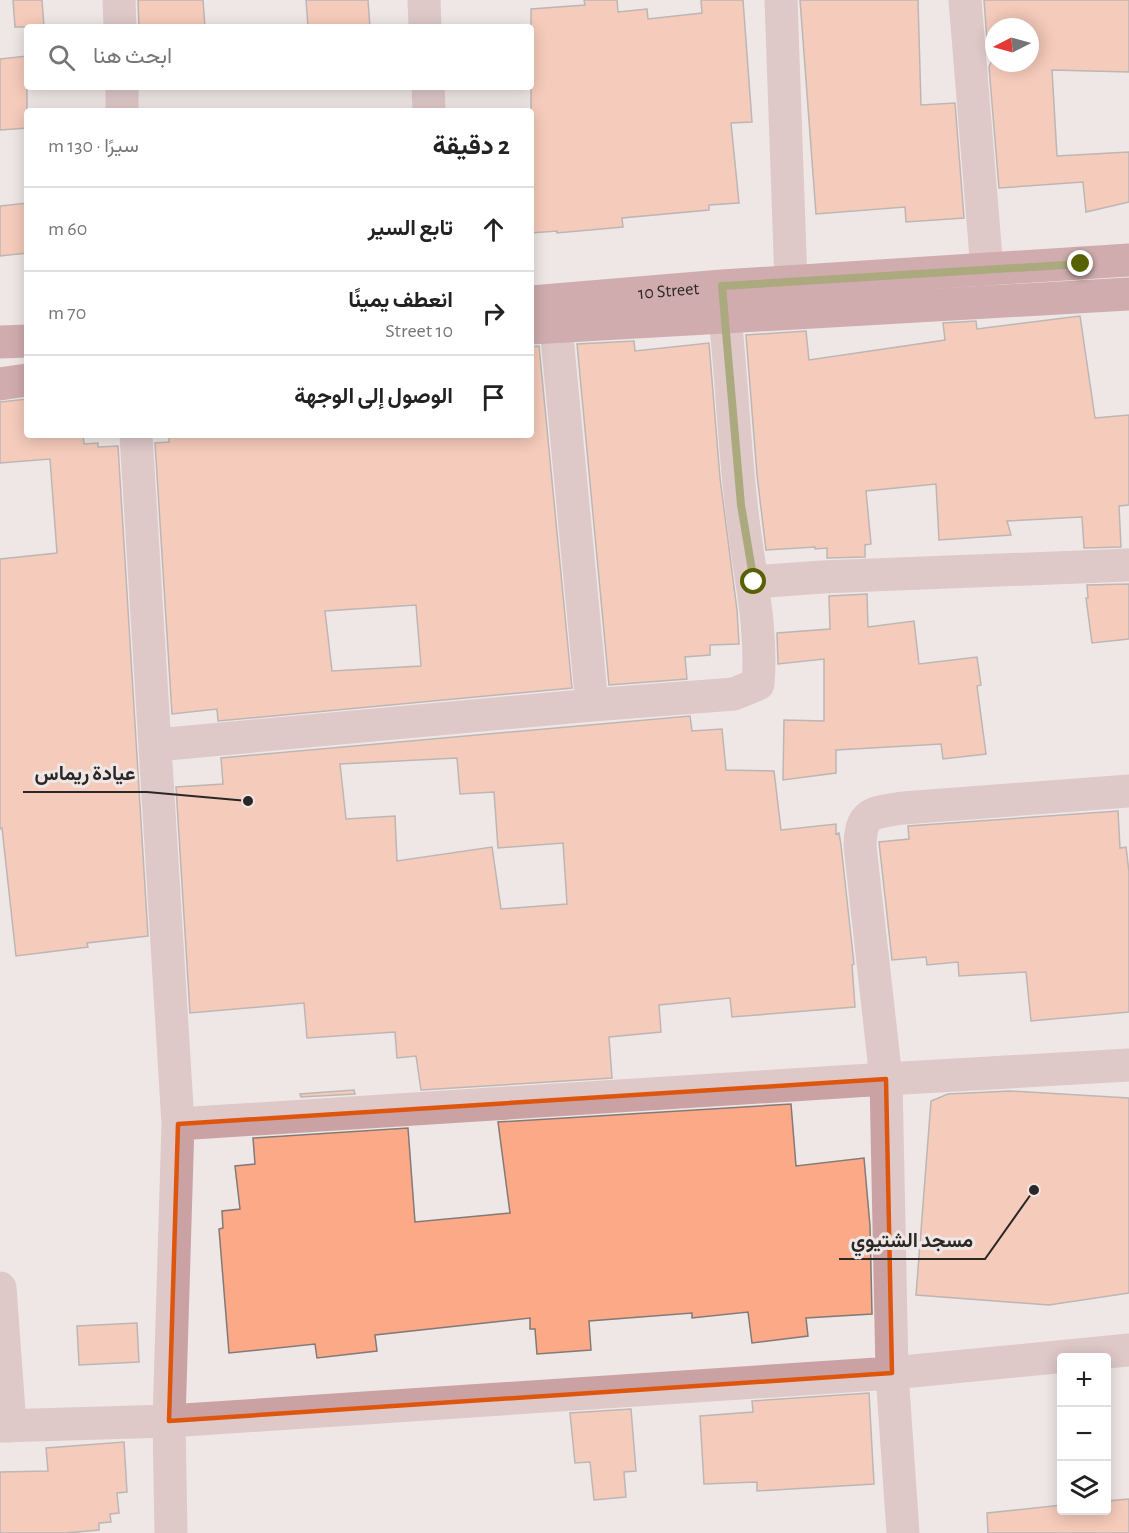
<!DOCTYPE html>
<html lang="ar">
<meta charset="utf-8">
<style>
:root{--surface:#fff;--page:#f2f2f2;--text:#222;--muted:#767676;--line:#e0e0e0}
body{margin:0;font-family:"Alegreya Sans",Vazirmatn,sans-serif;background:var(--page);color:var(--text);direction:rtl}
.controls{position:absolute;right:18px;bottom:18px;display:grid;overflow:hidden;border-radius:6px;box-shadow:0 3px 15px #0003}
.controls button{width:54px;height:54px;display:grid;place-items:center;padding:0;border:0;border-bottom:2px solid var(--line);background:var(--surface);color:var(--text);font:30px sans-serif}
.compass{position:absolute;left:985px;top:18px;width:54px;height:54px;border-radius:50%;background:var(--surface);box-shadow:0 3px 15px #0003;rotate:264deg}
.stop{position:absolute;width:18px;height:18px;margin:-14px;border:4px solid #586100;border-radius:50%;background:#fff}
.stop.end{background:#586100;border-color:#fff;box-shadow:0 2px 6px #0008}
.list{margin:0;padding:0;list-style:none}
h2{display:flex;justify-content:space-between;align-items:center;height:78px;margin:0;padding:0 24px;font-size:26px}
h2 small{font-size:20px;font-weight:400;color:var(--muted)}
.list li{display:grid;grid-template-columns:39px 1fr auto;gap:18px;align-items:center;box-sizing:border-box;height:84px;padding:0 24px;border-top:2px solid var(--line)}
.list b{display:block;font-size:22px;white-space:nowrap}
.list p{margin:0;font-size:20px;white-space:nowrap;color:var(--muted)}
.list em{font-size:20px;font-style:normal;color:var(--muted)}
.icon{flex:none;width:33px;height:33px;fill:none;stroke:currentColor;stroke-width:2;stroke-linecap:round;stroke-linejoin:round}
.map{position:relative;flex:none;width:1129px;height:1533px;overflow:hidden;direction:ltr}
.search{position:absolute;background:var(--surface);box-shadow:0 3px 15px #0003;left:24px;top:24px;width:510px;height:66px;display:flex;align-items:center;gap:15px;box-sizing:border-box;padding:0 21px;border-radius:6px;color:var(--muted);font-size:22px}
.panel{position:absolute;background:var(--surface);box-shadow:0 3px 15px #0003;left:24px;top:108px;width:510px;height:330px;border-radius:6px;direction:rtl}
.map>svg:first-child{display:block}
</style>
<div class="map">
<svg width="1129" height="1533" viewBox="0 0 1129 1533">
<rect width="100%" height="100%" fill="#efe7e5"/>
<path fill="#fca988" stroke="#817a78" stroke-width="1.5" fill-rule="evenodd" d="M13,0H42L44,27H15Z
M138,0H203L205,27H139Z
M306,0H368L370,27H308Z
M584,0H617L618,12L647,9L648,19L702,13L701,0H743L752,122L731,123L739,203L709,205V210L622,218L623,227L557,233V231L531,233V9L585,5Z
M800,0H918L921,105L955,103L964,218L906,222L905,207L816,214Z
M984,0H1129V72L1052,70L1057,156L1129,152V202L1086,212L1083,182L999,188L989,67L994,56V63H1030V27H994V40L987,41Z
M27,56V128L0,130V59Z
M27,203V253L0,256V206Z
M1080,316L1095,418L1129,415V505L1119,506L1121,547L1084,548L1082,517L1007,521L1011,535L939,540L936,484L866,491L871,544L865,545V557L827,558V548L815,549V547L766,550L757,475L746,335L806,331L809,360L945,340L943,323L976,321L977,329Z
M634,341L635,351L709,343L720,478L737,610L739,644L710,645V655L685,657L687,679L609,685L577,344Z
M539,346L572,688L218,721L217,709L172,714L155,443L169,442V435H531V347ZM416,605L421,666L332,671L325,611Z
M27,399V435H83L84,444L98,443V447L118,446L148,936L87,943L88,947L16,956L2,828L0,829V559L57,553L50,459L0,463V402Z
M1129,584V639L1092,643L1086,598H1088L1087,585Z
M867,594L868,627L914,621L919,664L977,657L981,685L977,686L986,754L943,759L941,744L836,750V773L783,780L784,720L824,721V659L778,664L777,633L830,629L829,596Z
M690,716L692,731L722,729L726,770L774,771L781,830L836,824V834L839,833L841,845L854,964L852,965L855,1007L732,1017L730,998L659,1005L661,1032L609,1037L612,1078L421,1090L416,1056L397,1058L395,1032L307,1038L304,1003L190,1013L176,787L223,784L221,758ZM457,758L460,794L494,792L498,848L563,843L567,904L501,909L492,847L397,861L395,816L346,819L340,764Z
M1118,811L1120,848L1126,847L1129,872V1012L1031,1021L1026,972L959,976L958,962L927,965L926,957L892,960L879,842L909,839L908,826Z
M354,1090L355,1094L301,1097L300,1094Z
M1010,1091L1129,1098V1293L1049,1305L916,1295L931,1101L948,1094Z
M791,1104L796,1166L864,1158L870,1226L872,1314L806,1318L808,1336L752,1343L748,1312L692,1318V1313L589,1321L591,1350L537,1354L535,1329H530V1318L375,1335L377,1351L317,1358L315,1344L229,1353L219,1229L223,1228L222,1211L240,1209L235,1166L255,1164L253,1138L408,1128L415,1222L510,1213L498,1122Z
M137,1323L139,1362L79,1365L77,1326Z
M869,1393L874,1484L757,1491V1482L704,1484L700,1416L753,1412L752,1401Z
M631,1409L636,1471L624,1472L626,1497L594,1500L590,1462L575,1463L570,1413Z
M124,1442L127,1492L117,1493L119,1513L110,1514L111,1522L99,1523V1530L65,1533H0V1472L48,1471L46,1448Z
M1129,1499V1533H988L987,1513L1062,1505V1510H1107V1501Z"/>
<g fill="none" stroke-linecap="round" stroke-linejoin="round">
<path stroke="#cba2a4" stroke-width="33" d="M119,0L120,27
M424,0L425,27
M781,0L791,283
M965,0L987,270
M122,87V111
M428,87L429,111
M556,326L592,705
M136,435L178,1124L169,1421L171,1533
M754,582L822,577L1129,565
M156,745L592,705L734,694L758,684C763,623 747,564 741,503C733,432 731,360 722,290
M178,1124L886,1079L1129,1065
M0,1288L10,1426
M0,1426L169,1421L892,1373L1129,1350
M903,1533L892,1373L886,1079L860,846C861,811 872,813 903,808L1129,791"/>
<g stroke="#ac656b" stroke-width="33">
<path id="s1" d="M531,302L722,286L1129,260"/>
<path d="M531,328L1129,294"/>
<path d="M0,342L27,341"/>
<path d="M0,384L27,380"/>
</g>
</g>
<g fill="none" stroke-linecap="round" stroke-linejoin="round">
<path stroke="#586100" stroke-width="8" d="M754,582L741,505L722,286L1081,264"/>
</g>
<path d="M0 0H1129V1533H0ZM886,1079L892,1373L169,1421L178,1124Z" fill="#efe7e5" fill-opacity=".55" fill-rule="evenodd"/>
<path fill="none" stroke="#de560d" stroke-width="4.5" stroke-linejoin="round" d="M886,1079L892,1373L169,1421L178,1124Z"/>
<g text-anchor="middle" stroke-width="6" stroke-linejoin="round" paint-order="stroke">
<g font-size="18" fill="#2a2726" stroke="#efe7e5">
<text dy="6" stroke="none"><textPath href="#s1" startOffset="138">10 Street</textPath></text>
</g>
</g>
<path fill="none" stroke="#2a2726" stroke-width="2" d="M248 801L147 792H23M1034 1190L985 1259H839"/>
<g fill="#2a2726" stroke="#efe7e5" stroke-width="2">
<circle cx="248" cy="801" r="6"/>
<circle cx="1034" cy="1190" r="6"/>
</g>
<g font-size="20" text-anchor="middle" font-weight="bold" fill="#2a2726" stroke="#efe7e5" stroke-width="6" stroke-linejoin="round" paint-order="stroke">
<text x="85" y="780">عيادة ريماس</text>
<text x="912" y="1247">مسجد الشتيوي</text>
</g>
</svg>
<div class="controls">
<button>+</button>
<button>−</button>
<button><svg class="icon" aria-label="layers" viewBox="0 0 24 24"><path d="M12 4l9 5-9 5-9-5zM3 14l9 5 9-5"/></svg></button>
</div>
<svg class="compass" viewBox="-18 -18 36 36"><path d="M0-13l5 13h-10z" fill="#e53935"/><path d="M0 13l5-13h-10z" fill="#767676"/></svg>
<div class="stop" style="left:754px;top:582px"></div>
<div class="stop end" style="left:1081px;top:264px"></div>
<div class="search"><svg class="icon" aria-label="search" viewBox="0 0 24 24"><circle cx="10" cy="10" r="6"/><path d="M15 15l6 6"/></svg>ابحث هنا</div>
<section class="panel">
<h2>2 دقيقة<small>سيرًا · 130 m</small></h2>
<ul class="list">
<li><svg class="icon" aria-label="ahead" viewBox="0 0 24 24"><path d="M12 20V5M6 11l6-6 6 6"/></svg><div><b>تابع السير</b></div><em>60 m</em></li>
<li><svg class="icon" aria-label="right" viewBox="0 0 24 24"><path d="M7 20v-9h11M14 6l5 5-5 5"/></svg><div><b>انعطف يمينًا</b><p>10 Street</p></div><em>70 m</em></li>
<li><svg class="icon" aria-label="arrive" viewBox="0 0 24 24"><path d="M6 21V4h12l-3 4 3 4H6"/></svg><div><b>الوصول إلى الوجهة</b></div></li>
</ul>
</section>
</div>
